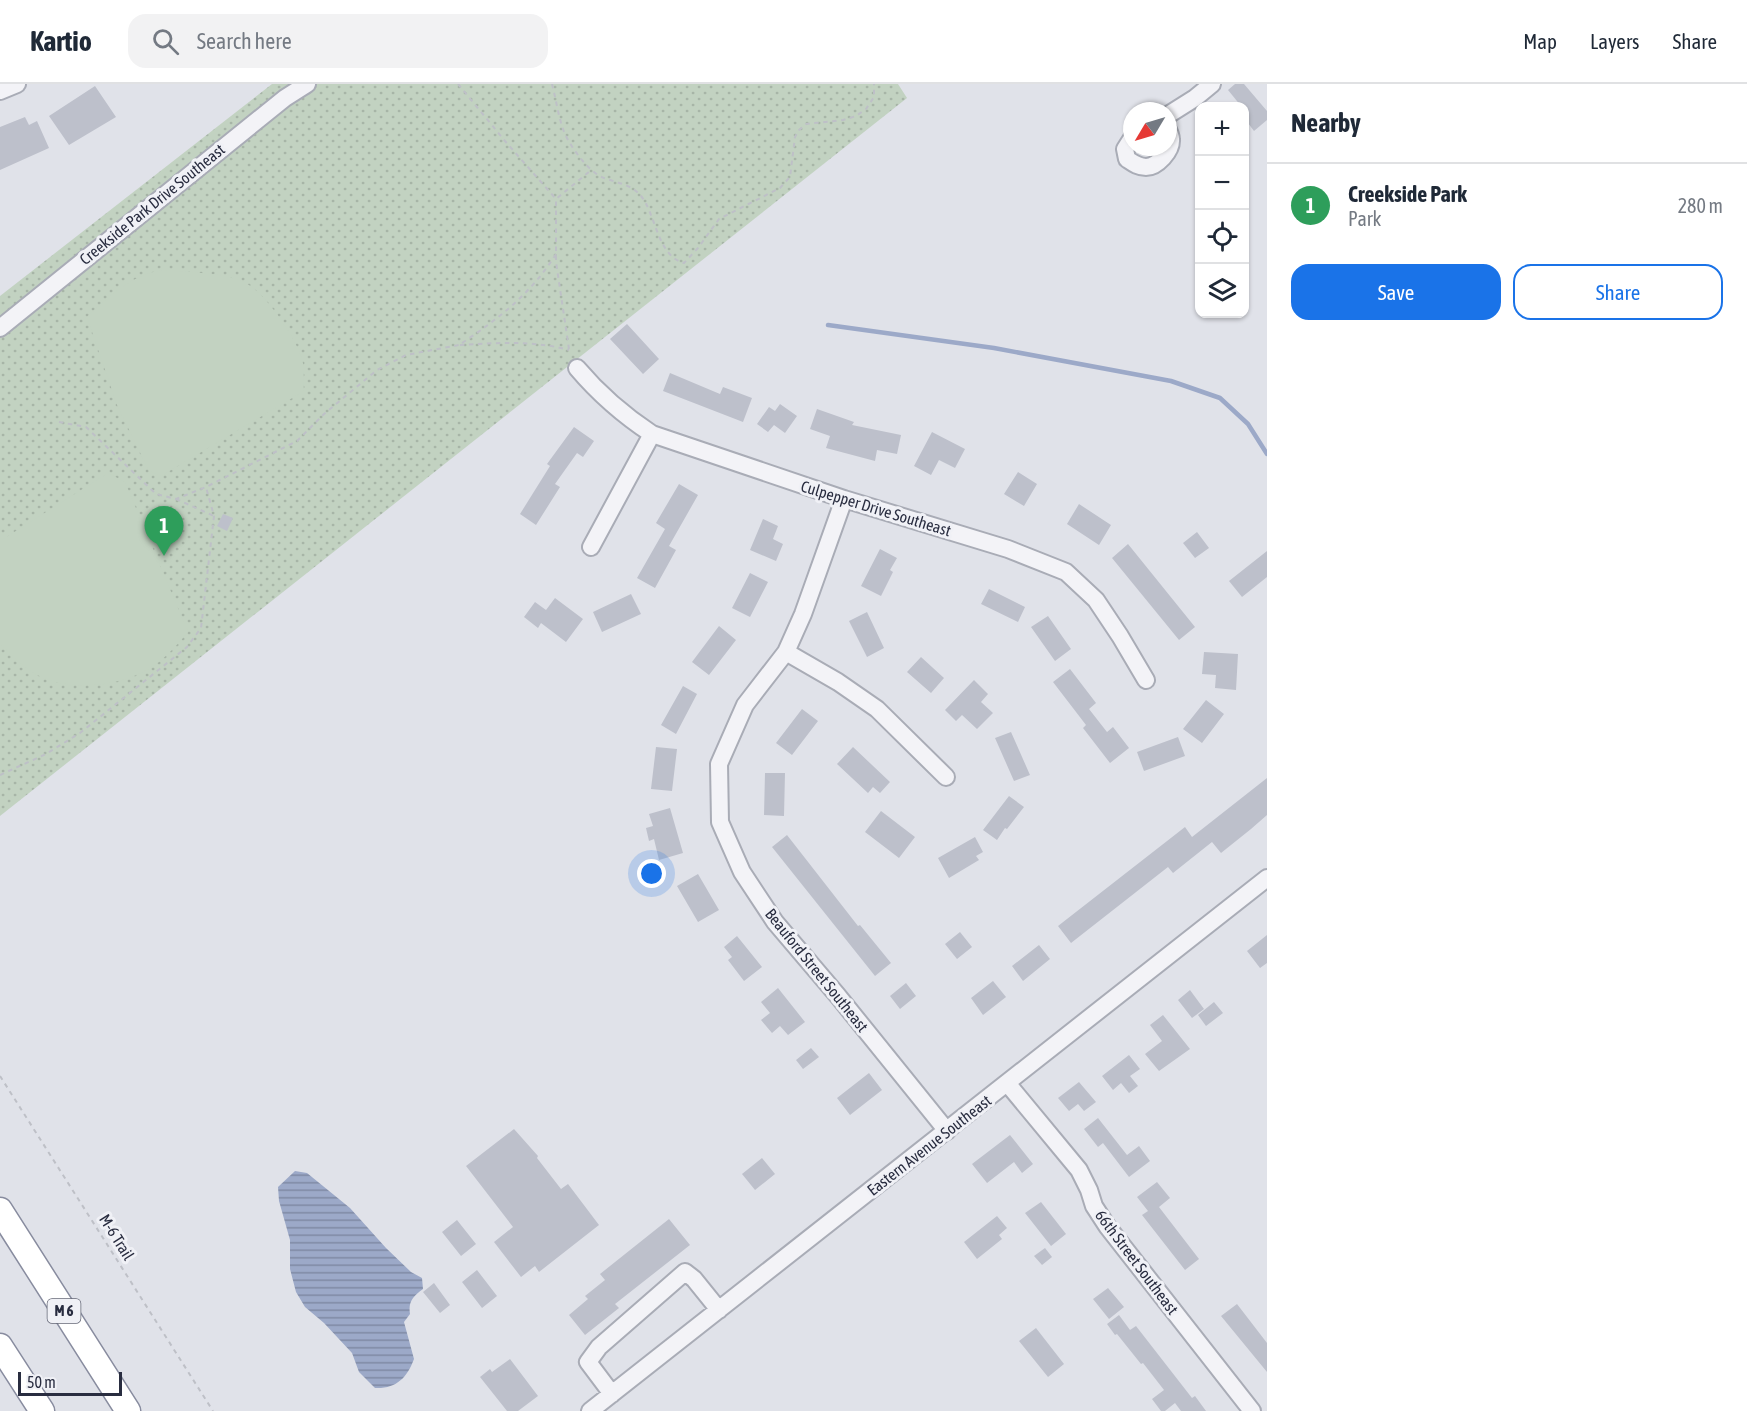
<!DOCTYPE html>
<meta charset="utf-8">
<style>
:root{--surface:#fff;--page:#f2f2f3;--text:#1f2937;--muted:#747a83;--line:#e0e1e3;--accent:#1a73e8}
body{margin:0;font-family:"Asap Condensed",sans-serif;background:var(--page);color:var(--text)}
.controls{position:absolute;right:18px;top:18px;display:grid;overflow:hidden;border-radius:12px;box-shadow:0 2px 4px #0004}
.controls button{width:54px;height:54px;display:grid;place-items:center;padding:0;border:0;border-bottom:2px solid var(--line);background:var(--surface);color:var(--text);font:30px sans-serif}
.compass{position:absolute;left:1123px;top:18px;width:54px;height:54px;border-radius:50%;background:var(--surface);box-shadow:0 2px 4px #0004;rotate:232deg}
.scale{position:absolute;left:18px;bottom:15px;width:104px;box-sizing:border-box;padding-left:6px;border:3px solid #292d40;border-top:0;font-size:16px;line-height:21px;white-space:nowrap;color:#292d40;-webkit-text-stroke:4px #f0f1f6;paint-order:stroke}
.you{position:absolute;left:652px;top:790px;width:21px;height:21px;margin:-15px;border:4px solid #fff;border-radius:50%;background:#1a73e8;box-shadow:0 0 0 9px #1a73e833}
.badge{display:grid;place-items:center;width:39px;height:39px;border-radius:50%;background:var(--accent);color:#fff;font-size:20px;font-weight:700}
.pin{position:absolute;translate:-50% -50px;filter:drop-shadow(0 2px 3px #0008)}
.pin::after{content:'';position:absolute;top:32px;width:21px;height:18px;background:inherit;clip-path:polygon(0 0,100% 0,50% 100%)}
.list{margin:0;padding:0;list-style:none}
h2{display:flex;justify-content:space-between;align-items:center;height:78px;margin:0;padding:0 24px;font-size:26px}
h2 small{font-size:20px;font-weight:400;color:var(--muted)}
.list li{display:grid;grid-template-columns:39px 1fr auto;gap:18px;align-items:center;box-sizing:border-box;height:84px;padding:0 24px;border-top:2px solid var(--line)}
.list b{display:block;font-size:22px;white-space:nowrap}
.list p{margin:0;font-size:20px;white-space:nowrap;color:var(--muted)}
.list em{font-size:20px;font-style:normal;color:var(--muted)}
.actions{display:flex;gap:12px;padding:18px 24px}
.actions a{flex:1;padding:14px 0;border:2px solid var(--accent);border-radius:18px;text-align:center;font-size:21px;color:var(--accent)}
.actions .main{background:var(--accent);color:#fff}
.icon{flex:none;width:33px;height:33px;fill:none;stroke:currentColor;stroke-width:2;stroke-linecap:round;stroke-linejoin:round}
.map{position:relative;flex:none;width:1267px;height:1327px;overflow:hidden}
header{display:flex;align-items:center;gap:36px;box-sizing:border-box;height:84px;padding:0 30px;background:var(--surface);border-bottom:2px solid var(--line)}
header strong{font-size:28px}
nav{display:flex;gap:33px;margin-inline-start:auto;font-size:21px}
.search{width:420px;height:54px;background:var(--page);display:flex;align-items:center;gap:15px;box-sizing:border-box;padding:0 21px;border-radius:18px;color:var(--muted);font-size:22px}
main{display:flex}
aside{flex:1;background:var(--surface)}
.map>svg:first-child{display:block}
</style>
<header>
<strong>Kartio</strong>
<div class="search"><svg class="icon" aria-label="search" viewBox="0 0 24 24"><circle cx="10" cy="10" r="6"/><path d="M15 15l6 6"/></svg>Search here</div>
<nav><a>Map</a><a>Layers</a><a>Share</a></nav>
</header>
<main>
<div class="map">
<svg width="1267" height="1327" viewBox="0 0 1267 1327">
<defs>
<pattern id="green-dots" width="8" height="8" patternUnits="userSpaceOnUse" patternTransform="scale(1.5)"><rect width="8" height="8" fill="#c2d2c1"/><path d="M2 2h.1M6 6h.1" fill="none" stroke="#a7b5a7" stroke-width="1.8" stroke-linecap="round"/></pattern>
<pattern id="water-rules" width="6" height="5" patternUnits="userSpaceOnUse" patternTransform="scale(1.5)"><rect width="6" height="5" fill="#9ca9c8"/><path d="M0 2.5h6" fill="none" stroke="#7f8aa4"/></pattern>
</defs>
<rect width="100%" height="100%" fill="#e0e2e9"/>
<path fill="url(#green-dots)" d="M272,0H898L907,14L0,732V212Z"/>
<path fill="#c2d2c1" d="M177,187C199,189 229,189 249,201C268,213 296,254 302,275C305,285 303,297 304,307L161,392L149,387L117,321L87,233C106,215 127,195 153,188C160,186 169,187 177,187Z
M108,389L125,398L188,548C179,559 170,569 159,578C129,601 83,607 48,596C29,589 14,573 0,560V457Z"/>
<path fill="url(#water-rules)" d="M295,1087L307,1089L350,1124L386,1164L411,1188L422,1194L423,1205C413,1212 408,1218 410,1230L404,1238L414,1275C407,1294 396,1305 375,1304L359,1288L352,1269L324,1239L305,1223L296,1208L290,1185V1156L279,1117L278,1103Z"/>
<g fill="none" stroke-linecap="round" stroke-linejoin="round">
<path stroke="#9ca9c8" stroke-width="4.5" d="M828,241L994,264L1171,297L1220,314L1248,340L1267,370"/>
</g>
<path fill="#bdc0cb" d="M1235,0H1244L1267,27V36L1254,47L1245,35V22H1241L1228,6Z
M95,2L116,33L69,61L49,32Z
M25,33L29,41L37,37L49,64L0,86V43Z
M627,240L659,275L643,290L610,255Z
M670,289L720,310L723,303L752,314L743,338L663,307Z
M780,320L797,332L785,349L774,341L768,348L757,340L769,323L775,327Z
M817,325L854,338L852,341L901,351L897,370L877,366L875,377L826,364L830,352L810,345Z
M574,343L594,357L583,373L577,369L555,400L560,403L536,441L520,430L550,382L547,380Z
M932,348L965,365L955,384L939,376L931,391L914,382Z
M1018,388L1037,400L1024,422L1004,410Z
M679,400L698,411L669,462L676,466L655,504L637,494L665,445L656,439Z
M1079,420L1111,441L1099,461L1067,440Z
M223,430L233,434L227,447L217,442Z
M763,435L778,442L773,455L783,460L776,477L750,466Z
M1197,448L1209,464L1195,474L1183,459Z
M1128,460L1195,543L1179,556L1112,474Z
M880,465L897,474L890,486L893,488L881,512L861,502Z
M1267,467V493L1242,513L1229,497Z
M750,489L768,498L750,533L732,524Z
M989,505L1025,523L1018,538L981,520Z
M631,510L641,530L602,548L593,528Z
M555,514L583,535L566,558L541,539L538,544L524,533L535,518L546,526Z
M867,528L884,564L867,573L849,537Z
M1048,532L1071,565L1055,577L1031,543Z
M719,542L736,556L709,591L692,578Z
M1204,568L1238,570L1236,606L1215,604L1216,591L1202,590Z
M921,573L944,594L931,609L907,588Z
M1070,585L1096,619L1089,625L1107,648L1113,643L1129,664L1110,679L1083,644L1086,641L1053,598Z
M974,596L988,610L981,618L993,629L977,645L962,631L956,637L945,626Z
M683,602L697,610L676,650L661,641Z
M1206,616L1224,630L1202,659L1183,645Z
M802,625L818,637L792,671L776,659Z
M1011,648L1030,691L1014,697L995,654Z
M1178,653L1185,672L1144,687L1137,668Z
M656,663L677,665L672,707L651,705Z
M853,663L890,698L880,709L873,703L868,709L837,680Z
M765,689H785L784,732L764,731Z
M1267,694V731L1251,745L1221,769L1212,758L1173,789L1168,783L1071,859L1058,842L1185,743L1192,753Z
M1009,712L1024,723L1007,745L1005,744L997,756L983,746Z
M670,724L683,769L659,776L654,755L649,757L646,744L653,742L649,730Z
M881,727L915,753L899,774L865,748Z
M787,751L858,842L860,841L891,879L875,892L772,763Z
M975,753L983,768L976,772L979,776L949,794L938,774Z
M698,790L719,826L698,838L677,802Z
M960,848L972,863L957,875L945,860Z
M1267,851V879L1260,884L1247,867Z
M737,852L762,883L744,897L728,876L732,873L724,863Z
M1039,861L1050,875L1023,897L1012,882Z
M993,897L1006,913L983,931L971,914Z
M906,899L916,912L900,925L890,912Z
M778,904L805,938L788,951L780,942L772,949L761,936L770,929L761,918Z
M1190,906L1204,925L1192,934L1178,916Z
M1214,918L1223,929L1206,942L1198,931Z
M1163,931L1190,965L1159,987L1145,970L1162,957L1150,941Z
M811,964L819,973L803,985L796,976Z
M1129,971L1140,985L1130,992L1138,1002L1129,1009L1121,999L1113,1006L1102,992Z
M869,989L882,1006L850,1031L837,1014Z
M1079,998L1096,1018L1084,1027L1078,1020L1069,1027L1058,1014Z
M1098,1034L1127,1071L1139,1062L1150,1077L1129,1093L1103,1059L1098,1063L1084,1045Z
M514,1045L538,1072L537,1074L561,1105L568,1100L599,1141L539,1188L535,1182L521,1193L494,1158L513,1143L466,1082Z
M1010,1051L1033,1080L1022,1089L1014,1078L987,1099L972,1080Z
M762,1074L775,1090L755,1106L742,1090Z
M1157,1098L1170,1114L1159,1123L1199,1175L1185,1186L1142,1131L1148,1127L1137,1113Z
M1041,1118L1066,1150L1051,1162L1025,1129Z
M997,1132L1007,1144L999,1151L1002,1155L977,1175L964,1158Z
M669,1135L690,1161L615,1220L619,1224L585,1251L569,1231L588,1215L585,1212L605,1196L600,1190Z
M457,1136L476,1160L461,1172L442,1148Z
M1045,1164L1052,1173L1042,1181L1034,1172Z
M477,1186L497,1212L482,1224L462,1198Z
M434,1199L450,1221L440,1229L423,1208Z
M1108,1204L1124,1223L1109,1235L1093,1215Z
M1237,1220L1267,1259V1288L1221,1232Z
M1119,1231L1130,1246L1136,1242L1192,1314L1195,1312L1206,1327H1181L1175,1319L1165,1327H1161L1152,1315L1164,1306L1143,1279L1141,1280L1117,1250L1115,1251L1107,1240Z
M1036,1244L1064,1280L1048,1293L1019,1257Z
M510,1275L538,1312L518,1327H507L480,1293L490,1285L492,1288Z"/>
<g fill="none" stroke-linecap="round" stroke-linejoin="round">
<defs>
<path id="minor" d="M0,7L17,0
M1168,31L1195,14L1212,0
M1132,54L1125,65L1127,75C1133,79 1138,83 1146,83C1157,83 1172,67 1171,55C1171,53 1169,47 1168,46
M0,244L285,14L307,0
M577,284C599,310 623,331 652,350L844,415L1008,465L1066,488L1096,516L1120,552L1146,596
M844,415L803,530L786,568L745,621L719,680L720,738L742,788L775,838L838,912L947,1047
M591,463L652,350
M786,568L838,598L877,625L946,693
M1007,999L1079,1086L1089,1106L1094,1122L1107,1142L1252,1327
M612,1310L588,1278L599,1263L685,1188L694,1195L719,1226
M590,1327L1267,794"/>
<path id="highway" d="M0,1126L128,1327
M0,1262L42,1327"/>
</defs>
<use href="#minor" stroke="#a9acb6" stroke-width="20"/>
<use href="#highway" stroke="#888c9f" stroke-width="27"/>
<path stroke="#bec0c7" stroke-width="2" stroke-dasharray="4.5 4.5" stroke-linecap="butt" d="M458,0L505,57L556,115
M552,0C556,15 558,31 563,45C568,60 589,89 604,94C617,99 631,100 641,112C656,130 657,172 684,179L698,164L719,135L780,104L790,93L795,53L799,46L806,40L843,36L856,32L866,25L874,13V0
M556,170C531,210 497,236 459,261C496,259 532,256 569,266
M569,265L556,178V115L590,87
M59,338L86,343L156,410L176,415L206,403L297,357L324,330L377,286L406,271L459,261
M176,415L214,432
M0,691L46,670L80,649L187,563L201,544L214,432L206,403
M0,992L213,1327"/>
<use href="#minor" stroke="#f3f3f7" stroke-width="16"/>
<use href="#highway" stroke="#fff" stroke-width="24"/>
</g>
<g text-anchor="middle" stroke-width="6" stroke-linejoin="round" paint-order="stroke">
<rect fill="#f0f1f6" stroke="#656877" stroke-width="1.5" x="47.5" y="1215" width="33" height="24" rx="4.5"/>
<g font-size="15" font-weight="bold" fill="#292d40">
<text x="64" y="1232">M 6</text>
</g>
<g font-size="16" fill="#292d40" stroke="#f0f1f6">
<text transform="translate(152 120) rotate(-39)" y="6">Creekside Park Drive Southeast</text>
<text transform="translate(876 424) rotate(17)" y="6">Culpepper Drive Southeast</text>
<text transform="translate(817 886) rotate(51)" y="6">Beauford Street Southeast</text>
<text transform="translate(929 1061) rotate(-38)" y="6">Eastern Avenue Southeast</text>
<text transform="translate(117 1153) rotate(58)" y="6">M-6 Trail</text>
<text transform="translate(1137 1178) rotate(53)" y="6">66th Street Southeast</text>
</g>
</g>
</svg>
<div class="controls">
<button>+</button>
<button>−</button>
<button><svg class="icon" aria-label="locate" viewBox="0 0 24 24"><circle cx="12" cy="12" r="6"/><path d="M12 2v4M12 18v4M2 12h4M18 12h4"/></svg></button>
<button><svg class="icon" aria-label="layers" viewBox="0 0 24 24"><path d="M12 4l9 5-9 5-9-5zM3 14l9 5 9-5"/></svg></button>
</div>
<svg class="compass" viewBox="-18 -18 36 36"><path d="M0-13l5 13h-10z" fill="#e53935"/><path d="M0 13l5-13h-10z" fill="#747a83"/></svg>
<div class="scale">50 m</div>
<div class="you"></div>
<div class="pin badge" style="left:164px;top:472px;background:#2e9e5b">1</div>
</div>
<aside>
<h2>Nearby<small></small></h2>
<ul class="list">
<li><span class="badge" style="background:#2e9e5b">1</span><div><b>Creekside Park</b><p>Park</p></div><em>280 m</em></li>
</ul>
<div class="actions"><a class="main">Save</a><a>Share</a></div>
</aside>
</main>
